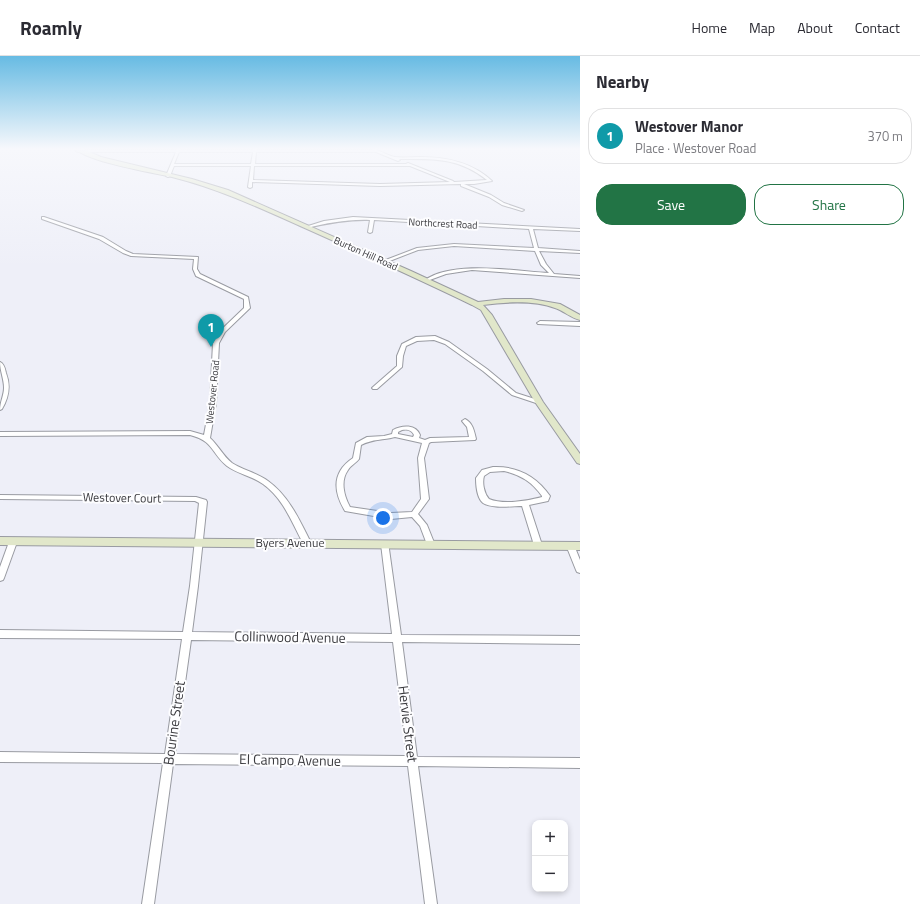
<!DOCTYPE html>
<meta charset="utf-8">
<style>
:root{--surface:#fff;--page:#f2f2f3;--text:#2b2b33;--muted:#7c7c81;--line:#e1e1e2;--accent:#227445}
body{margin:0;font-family:"Titillium Web",sans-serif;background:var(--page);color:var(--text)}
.controls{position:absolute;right:12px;bottom:12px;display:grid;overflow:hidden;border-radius:8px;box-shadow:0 2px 6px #0003}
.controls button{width:36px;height:36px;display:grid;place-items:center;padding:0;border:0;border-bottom:1px solid var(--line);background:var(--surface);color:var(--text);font:20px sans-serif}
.you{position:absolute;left:383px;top:462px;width:14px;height:14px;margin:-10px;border:3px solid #fff;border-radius:50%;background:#1a73e8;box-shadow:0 0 0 6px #1a73e833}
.badge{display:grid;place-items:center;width:26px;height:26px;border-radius:50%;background:var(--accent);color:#fff;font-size:13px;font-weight:700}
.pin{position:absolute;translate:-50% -33px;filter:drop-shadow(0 1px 2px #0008)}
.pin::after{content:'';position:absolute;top:21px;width:14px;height:12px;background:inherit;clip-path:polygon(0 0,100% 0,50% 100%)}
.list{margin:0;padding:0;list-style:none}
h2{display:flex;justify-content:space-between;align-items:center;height:52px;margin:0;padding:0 16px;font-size:17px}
h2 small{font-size:13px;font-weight:400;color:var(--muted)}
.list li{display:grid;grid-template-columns:26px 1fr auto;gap:12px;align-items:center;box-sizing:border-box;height:56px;margin:0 8px 8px;padding:0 8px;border:1px solid var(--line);border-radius:16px}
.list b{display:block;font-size:15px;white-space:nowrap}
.list p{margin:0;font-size:13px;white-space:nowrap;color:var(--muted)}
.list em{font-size:13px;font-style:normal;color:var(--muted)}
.actions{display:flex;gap:8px;padding:12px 16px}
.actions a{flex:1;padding:9px 0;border:1px solid var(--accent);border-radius:16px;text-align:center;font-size:14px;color:var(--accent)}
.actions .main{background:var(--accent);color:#fff}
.map{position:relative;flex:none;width:580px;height:848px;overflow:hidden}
header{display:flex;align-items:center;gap:24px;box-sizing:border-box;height:56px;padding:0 20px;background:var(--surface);border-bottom:1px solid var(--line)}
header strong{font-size:19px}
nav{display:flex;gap:22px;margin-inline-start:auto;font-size:14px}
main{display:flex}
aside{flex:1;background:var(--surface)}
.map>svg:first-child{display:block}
</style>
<header>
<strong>Roamly</strong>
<nav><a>Home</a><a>Map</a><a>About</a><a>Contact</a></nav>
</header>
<main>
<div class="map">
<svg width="580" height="848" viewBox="0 0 580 848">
<rect width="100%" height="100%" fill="#eeeff8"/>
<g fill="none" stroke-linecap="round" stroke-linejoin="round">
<defs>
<path id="street" d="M177,92H181L180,94H253V92H257L256,94H374L373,92H376L377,94C383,96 389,100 395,101C403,102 412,101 420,101C446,101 472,106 492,125L474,128H464L491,139L504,147L524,154L522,155L502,149L489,141L461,130V128L380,130L252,126V131L250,132L248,131L251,110H174L170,120L168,121L166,120L176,96H78L76,95L78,94H177ZM179,96H253L251,108H174ZM256,96H376L398,105L400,104L399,103C434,103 458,101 487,124L454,126L453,125L408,107L406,108H255ZM254,110H410L450,126L380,128L253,124Z
M42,161H44L103,181L126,195L133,198L198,201L197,213L200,218L248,241L250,252L225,276L219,287L216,347L210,382C218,389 223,400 232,407C243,414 257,417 268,425C289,440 300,465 311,487L310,489H304C292,467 284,443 263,428C252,420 238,418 227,410C211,397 214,385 190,379L0,380V376L190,375L204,379L210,347L213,287L221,274L244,252V243L196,220L193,213L194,203L131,200L123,197L99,183L42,163Z
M353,161L580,173V175L533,173L538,192L580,195V197L539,195L546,208L554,218L580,220V222L472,214L446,218L427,225L425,224C454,204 514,215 549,217L541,209L535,195L454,190L418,194L387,206L383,205L417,192L454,188L534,192L529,173L374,164L372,176L370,177L368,176L370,164C348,163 328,167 307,172L305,171L324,165Z
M540,265L580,266V270L538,268L537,267Z
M435,280L449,286L487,313L516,337L541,345L542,346L539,348L512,339L483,315L445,288L434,284L417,285L406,290L403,300L402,311L377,333H373L372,332L373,331L397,310V300L402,288L416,281Z
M0,306C4,308 5,312 6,317C11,330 9,341 2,353L0,354C0,346 4,339 4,332C4,323 0,315 0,306Z
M465,363C473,367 474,375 476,383L475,384L431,386L429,387L424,402L429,443L418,458L427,469L435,489L434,491H428L420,470L412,461L391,463L345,455C333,435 332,416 353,402L356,387L367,381L384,380L392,378L393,374C402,369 416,368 420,379L419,382L425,384L430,382L469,381L467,371L462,365ZM402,374C407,373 412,374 414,379L413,381L398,378V376ZM395,381L422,387L418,402L421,443L412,456L391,457L350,451C344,440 340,425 348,414C351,409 356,407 359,403L361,389C372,383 384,384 395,381Z
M493,411C517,410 536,420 550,440L548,445L529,449L542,489L541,491H535L534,489L522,450C513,450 492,453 483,447C477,442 476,429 476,422L482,414ZM504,415C521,419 532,426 542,440V441C527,445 503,449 489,443C484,437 482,427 484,420L490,416Z
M0,439L196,441L206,444L207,446L198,530L192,576L392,578L381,488L382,486H388L401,579L580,580V588L402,586L417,701L580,702V712L418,710L437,848H425L408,710L173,708L154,848H142L163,707L0,706V696L165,698L182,583L0,582V574L183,576L190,530L199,447L195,445L0,443ZM191,584L393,586L407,700L175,698Z
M13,483L16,484L17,486L4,522L3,524L0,525V511L9,486L10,484Z
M570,486L573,487L574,489L580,504V517L577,516L576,514L566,489L567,487Z"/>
<path id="secondary" d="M74,92H80L101,101L192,123L228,134L411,215L478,246L504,243H531L560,248L580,259V264C571,262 564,255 555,252C533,244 506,246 483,249L492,259L543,346L580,398V408L577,407L535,346L481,254L472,249C418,223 363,198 307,173C262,153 220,133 172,121C150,116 88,106 74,92Z
M0,481L580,486V494L0,489Z"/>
</defs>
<use href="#street" stroke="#999ba2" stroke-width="2"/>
<use href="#secondary" stroke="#999ba2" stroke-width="2"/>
<use href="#street" fill="#fff" fill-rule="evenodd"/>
<use href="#secondary" fill="#e1e7ca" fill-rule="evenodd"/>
</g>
<linearGradient id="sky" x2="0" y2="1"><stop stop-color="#67bbe3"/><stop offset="0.44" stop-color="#f7f8fc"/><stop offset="1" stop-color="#f7f8fc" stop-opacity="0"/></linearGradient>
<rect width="580" height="211" fill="url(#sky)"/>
<g text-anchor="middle" stroke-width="4" stroke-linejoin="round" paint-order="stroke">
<g font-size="10" fill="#39393d" stroke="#fdfdff">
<text transform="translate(443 167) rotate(3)" y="4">Northcrest Road</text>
<text transform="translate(366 197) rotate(24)" y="4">Burton Hill Road</text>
<text transform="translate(212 336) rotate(-84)" y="4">Westover Road</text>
</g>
<g font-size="12" fill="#39393d" stroke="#fdfdff">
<text transform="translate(122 442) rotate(1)" y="4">Westover Court</text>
<text x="290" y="491">Byers Avenue</text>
</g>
<g font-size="14" fill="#39393d" stroke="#fdfdff">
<text transform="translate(290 581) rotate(1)" y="5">Collinwood Avenue</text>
<text transform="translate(174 667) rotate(-82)" y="5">Bourine Street</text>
<text transform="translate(408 668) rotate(83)" y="5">Hervie Street</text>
<text transform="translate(290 704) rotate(1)" y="5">El Campo Avenue</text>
</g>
</g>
</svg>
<div class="controls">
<button>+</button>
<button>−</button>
</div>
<div class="you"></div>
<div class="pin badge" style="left:211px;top:291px;background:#0f9aa8">1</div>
</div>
<aside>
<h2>Nearby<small></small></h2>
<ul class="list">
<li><span class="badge" style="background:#0f9aa8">1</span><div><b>Westover Manor</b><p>Place · Westover Road</p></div><em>370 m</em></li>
</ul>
<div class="actions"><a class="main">Save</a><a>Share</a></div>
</aside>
</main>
